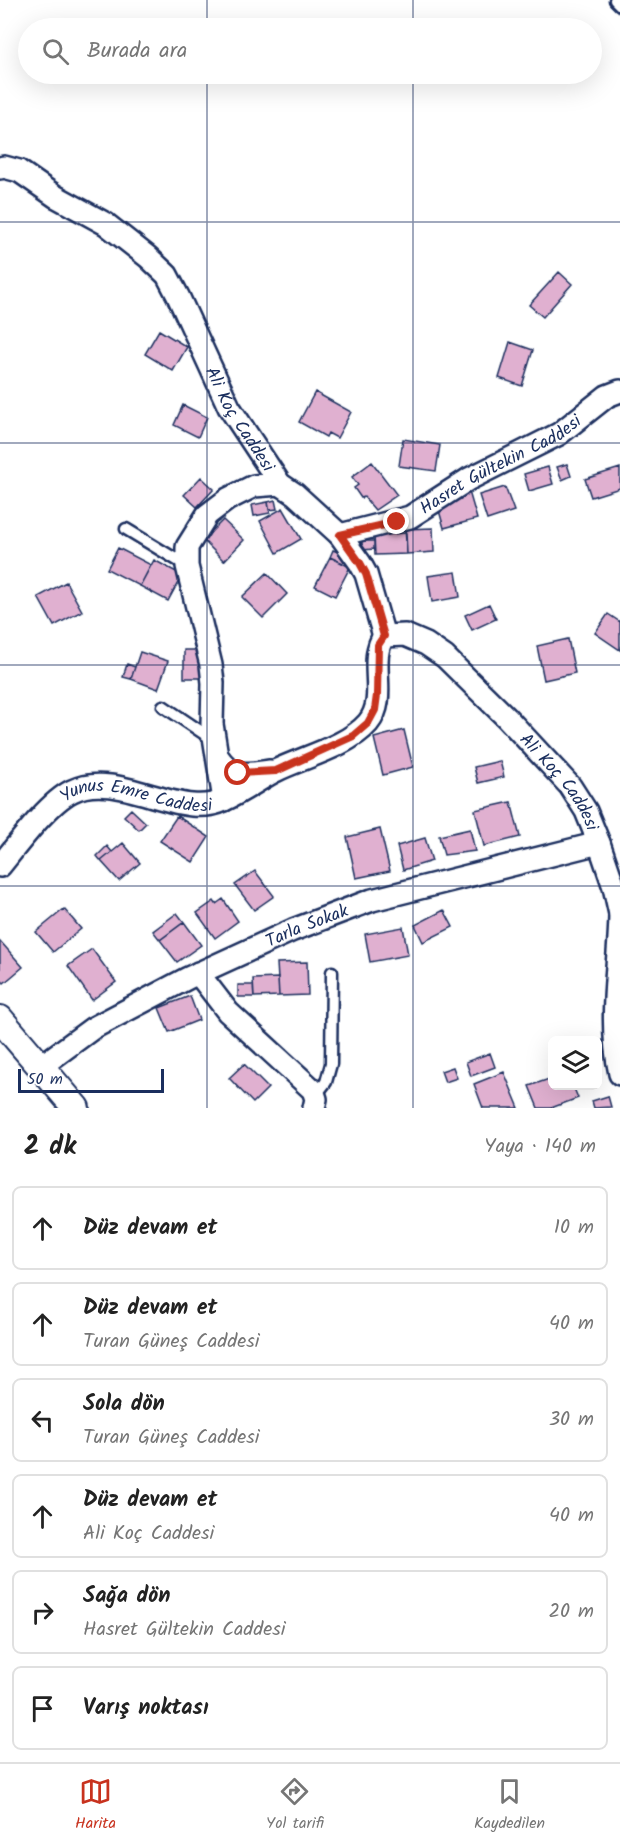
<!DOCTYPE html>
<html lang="tr">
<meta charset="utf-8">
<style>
:root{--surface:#fff;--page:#f6f6f6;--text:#222;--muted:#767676;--line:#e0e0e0;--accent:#c8321e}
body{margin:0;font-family:Kalam,sans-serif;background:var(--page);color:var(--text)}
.controls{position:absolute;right:18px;bottom:18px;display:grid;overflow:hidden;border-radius:9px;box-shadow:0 6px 24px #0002}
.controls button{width:54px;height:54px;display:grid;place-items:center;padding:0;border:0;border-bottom:2px solid var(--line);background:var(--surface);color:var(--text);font:30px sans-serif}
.scale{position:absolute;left:18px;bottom:15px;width:146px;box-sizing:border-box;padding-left:6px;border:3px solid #1b2f5e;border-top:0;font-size:16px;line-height:21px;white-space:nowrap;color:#1b2f5e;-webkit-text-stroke:4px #fff;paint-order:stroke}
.stop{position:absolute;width:18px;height:18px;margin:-14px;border:4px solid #c8321e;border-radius:50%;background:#fff}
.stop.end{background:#c8321e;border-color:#fff;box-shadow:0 2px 6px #0008}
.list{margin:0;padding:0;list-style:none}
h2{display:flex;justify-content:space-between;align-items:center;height:78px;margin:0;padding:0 24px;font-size:26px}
h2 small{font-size:20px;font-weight:400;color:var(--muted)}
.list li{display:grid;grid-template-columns:39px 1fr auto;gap:18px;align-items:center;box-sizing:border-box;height:84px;margin:0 12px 12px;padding:0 12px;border:2px solid var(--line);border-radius:9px}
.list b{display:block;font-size:22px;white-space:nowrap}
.list p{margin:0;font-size:20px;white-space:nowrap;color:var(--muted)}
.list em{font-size:20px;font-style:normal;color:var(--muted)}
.icon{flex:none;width:33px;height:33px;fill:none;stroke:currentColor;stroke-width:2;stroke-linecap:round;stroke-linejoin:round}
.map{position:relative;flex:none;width:620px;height:1108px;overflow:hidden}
.search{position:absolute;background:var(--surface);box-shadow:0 6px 24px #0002;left:18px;right:18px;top:18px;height:66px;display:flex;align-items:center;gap:15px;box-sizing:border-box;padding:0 21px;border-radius:33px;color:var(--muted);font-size:22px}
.sheet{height:654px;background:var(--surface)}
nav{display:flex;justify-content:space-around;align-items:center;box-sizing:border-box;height:84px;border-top:2px solid var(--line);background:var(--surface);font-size:16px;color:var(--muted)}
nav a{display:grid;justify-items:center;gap:3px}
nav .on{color:var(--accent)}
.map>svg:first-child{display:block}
</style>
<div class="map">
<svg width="620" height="1108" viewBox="0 0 620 1108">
<rect width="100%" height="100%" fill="#fff"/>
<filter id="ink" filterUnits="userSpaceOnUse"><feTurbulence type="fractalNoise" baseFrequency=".0167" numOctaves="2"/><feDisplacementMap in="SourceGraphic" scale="12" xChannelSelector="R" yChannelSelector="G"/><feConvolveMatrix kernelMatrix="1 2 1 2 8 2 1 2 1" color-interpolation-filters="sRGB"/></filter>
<g filter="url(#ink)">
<path fill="#e0b0d0" stroke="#1b2f5e" stroke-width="1.5" d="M559,272L572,284L543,317L529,305Z
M159,330L187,347L173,371L145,354Z
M510,342L533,350L522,386L499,378Z
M315,392L351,412L337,438L328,433L326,437L299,422Z
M183,405L207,417L198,437L174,425Z
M403,439L440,445L436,471L399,466Z
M372,462L397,495L375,510L364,497L361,498L354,488L358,485L352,477Z
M567,464L571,476L562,480L557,467Z
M548,467L553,484L529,491L524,474Z
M620,468V488L591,497L585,479Z
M201,477L214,489L197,507L184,495Z
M505,487L514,511L487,520L479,495Z
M468,488L477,519L444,528L438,507Z
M275,500L277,509L269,510L268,502Z
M268,502L270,513L254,516L252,505Z
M283,508L301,539L277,553L260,521Z
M223,520L244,540L224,561L203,540Z
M433,528L434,552L407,554L405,529Z
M406,533L407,554L375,555L374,535Z
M362,541H374V549L362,550Z
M118,548L151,565L140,586L107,569Z
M333,550L347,556L343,563L330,557Z
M330,557L350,567L335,596L315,586Z
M154,560L182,575L168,601L140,586Z
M456,572L460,597L432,602L428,576Z
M267,573L287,594L263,618L242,597Z
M66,582L82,611L54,626L38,597Z
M489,604L496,619L472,630L465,615Z
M608,614L620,622V650L595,633Z
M568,639L575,673L544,680L537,646Z
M184,650H200L201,678H184Z
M140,652L168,661L158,689L131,679Z
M127,664L135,667L131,679L123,677Z
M404,730L413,767L383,775L374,738Z
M500,761L504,777L478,783L474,767Z
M511,802L520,837L484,846L475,810Z
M131,809L146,823L139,830L124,816Z
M177,816L209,837L193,862L160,841Z
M380,829L390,871L356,878L347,837Z
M470,829L475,851L444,855L439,836Z
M425,838L432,861L403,870L397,846Z
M123,843L140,863L119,881L101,861Z
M107,846L112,852L101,861L97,856Z
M255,871L274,896L254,910L235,885Z
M223,899L238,921L215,938L197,913L214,901L216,904Z
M64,909L81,929L53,952L36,932Z
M444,910L453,927L423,942L415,925Z
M177,913L184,922L160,940L153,931Z
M184,922L201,945L177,962L160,940Z
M403,927L408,955L370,962L365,934Z
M0,941L23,967L4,983L0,979Z
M92,949L116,982L92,1000L68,966Z
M307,962L308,995L279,996L277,963Z
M278,978L279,996L254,997L253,979Z
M238,985H253L254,997H238Z
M190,996L199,1020L169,1032L159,1008Z
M490,1053L495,1067L471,1076L466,1062Z
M244,1064L268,1088L253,1103L229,1078Z
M453,1067L457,1078L445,1082L441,1071Z
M504,1072L519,1108H483L474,1084Z
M552,1078V1086H573L578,1098L551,1108H538L529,1086Z
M608,1096L611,1107L594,1108L592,1101Z"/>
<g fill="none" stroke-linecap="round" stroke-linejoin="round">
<defs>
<path id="service" d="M615,0L620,5
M126,529L187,566
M163,706L215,741
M315,1096L326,1082L331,1064L332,972"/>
<g id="minor">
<path id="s1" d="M0,168L4,167L19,171L55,196L106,224L148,257L167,275L178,296L229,407L280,484L295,494L340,535L360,563L366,574L384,636"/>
<path id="s2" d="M340,535L410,517L469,479L559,434L607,396L620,391"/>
<path id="s3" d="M384,636L405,635L426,644L445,657L507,718L570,786L586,811L599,843L614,887L620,914"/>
<path d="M218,757C233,779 247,774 270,771"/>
<path d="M224,800L212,724L213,683L211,665L187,566V547L207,515L228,499L254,486L280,484"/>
<path id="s4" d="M0,866C18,844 48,803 72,791C107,773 156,802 192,805C203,806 214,805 224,800C242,792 258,780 275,771C303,757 347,747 368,723C389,698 367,661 384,636"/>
<path d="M620,915C619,968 608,1020 620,1074"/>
<path d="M198,973L228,1012L313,1090L316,1099L314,1108"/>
<path id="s5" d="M40,1067L93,1028L188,978L293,930L372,900L599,843"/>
</g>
<path id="tertiary" d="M0,1019L76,1108"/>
</defs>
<use href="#service" stroke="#1b2f5e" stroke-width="15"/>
<use href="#minor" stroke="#1b2f5e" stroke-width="26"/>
<use href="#tertiary" stroke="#1b2f5e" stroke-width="30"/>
<use href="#service" stroke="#fff" stroke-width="10"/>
<use href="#minor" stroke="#fff" stroke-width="21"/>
<use href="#tertiary" stroke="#fff" stroke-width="26"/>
</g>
</g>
<g fill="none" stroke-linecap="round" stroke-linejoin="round" filter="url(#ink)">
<path stroke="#c8321e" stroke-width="8" d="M238,773L276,771L353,736L368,723L375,710L377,695L378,645L384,636L366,574L360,563L340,535L397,522"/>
</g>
<path fill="none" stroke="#1b2f5e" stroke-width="1.5" stroke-opacity="0.55" d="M207,0V28M413,0V28M207,74V1108M413,74V1108M0,222H620M0,443H620M0,665H620M0,886H620"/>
<g text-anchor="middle" stroke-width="5" stroke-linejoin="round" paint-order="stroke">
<g font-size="18" fill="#1b2f5e" stroke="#fff">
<text dy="6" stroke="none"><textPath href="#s1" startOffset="363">Ali Koç Caddesi</textPath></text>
<text dy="6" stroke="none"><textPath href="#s2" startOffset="177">Hasret Gültekin Caddesi</textPath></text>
<text dy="6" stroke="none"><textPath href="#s3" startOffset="237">Ali Koç Caddesi</textPath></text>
<text dy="6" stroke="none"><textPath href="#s4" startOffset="170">Yunus Emre Caddesi</textPath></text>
<text dy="6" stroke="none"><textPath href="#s5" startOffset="303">Tarla Sokak</textPath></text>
</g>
</g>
</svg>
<div class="controls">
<button><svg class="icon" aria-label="layers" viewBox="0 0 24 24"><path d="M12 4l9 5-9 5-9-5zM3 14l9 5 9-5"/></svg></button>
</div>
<div class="scale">50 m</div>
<div class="stop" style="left:238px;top:773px"></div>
<div class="stop end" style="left:397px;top:522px"></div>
<div class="search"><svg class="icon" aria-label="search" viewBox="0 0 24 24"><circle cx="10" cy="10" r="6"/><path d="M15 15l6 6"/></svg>Burada ara</div>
</div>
<section class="sheet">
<h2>2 dk<small>Yaya · 140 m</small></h2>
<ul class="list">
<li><svg class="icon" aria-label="ahead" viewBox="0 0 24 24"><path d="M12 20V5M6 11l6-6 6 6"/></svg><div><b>Düz devam et</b></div><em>10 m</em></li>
<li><svg class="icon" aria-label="ahead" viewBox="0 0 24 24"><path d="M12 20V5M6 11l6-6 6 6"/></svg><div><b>Düz devam et</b><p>Turan Güneş Caddesi</p></div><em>40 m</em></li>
<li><svg class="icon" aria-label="left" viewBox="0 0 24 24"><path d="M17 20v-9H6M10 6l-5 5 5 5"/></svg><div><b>Sola dön</b><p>Turan Güneş Caddesi</p></div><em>30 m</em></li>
<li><svg class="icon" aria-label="ahead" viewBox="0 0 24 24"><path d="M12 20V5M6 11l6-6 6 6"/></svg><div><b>Düz devam et</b><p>Ali Koç Caddesi</p></div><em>40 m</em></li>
<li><svg class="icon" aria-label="right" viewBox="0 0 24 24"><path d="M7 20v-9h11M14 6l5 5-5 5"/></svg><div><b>Sağa dön</b><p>Hasret Gültekin Caddesi</p></div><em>20 m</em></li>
<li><svg class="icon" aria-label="arrive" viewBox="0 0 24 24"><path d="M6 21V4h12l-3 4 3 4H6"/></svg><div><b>Varış noktası</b></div></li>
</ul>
</section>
<nav>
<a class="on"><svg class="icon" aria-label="map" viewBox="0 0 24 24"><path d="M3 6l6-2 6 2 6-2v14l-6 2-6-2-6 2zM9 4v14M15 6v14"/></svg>Harita</a>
<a><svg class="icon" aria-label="directions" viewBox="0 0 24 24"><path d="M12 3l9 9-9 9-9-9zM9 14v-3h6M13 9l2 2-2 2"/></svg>Yol tarifi</a>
<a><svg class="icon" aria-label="saved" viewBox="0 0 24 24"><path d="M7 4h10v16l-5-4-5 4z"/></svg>Kaydedilen</a>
</nav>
